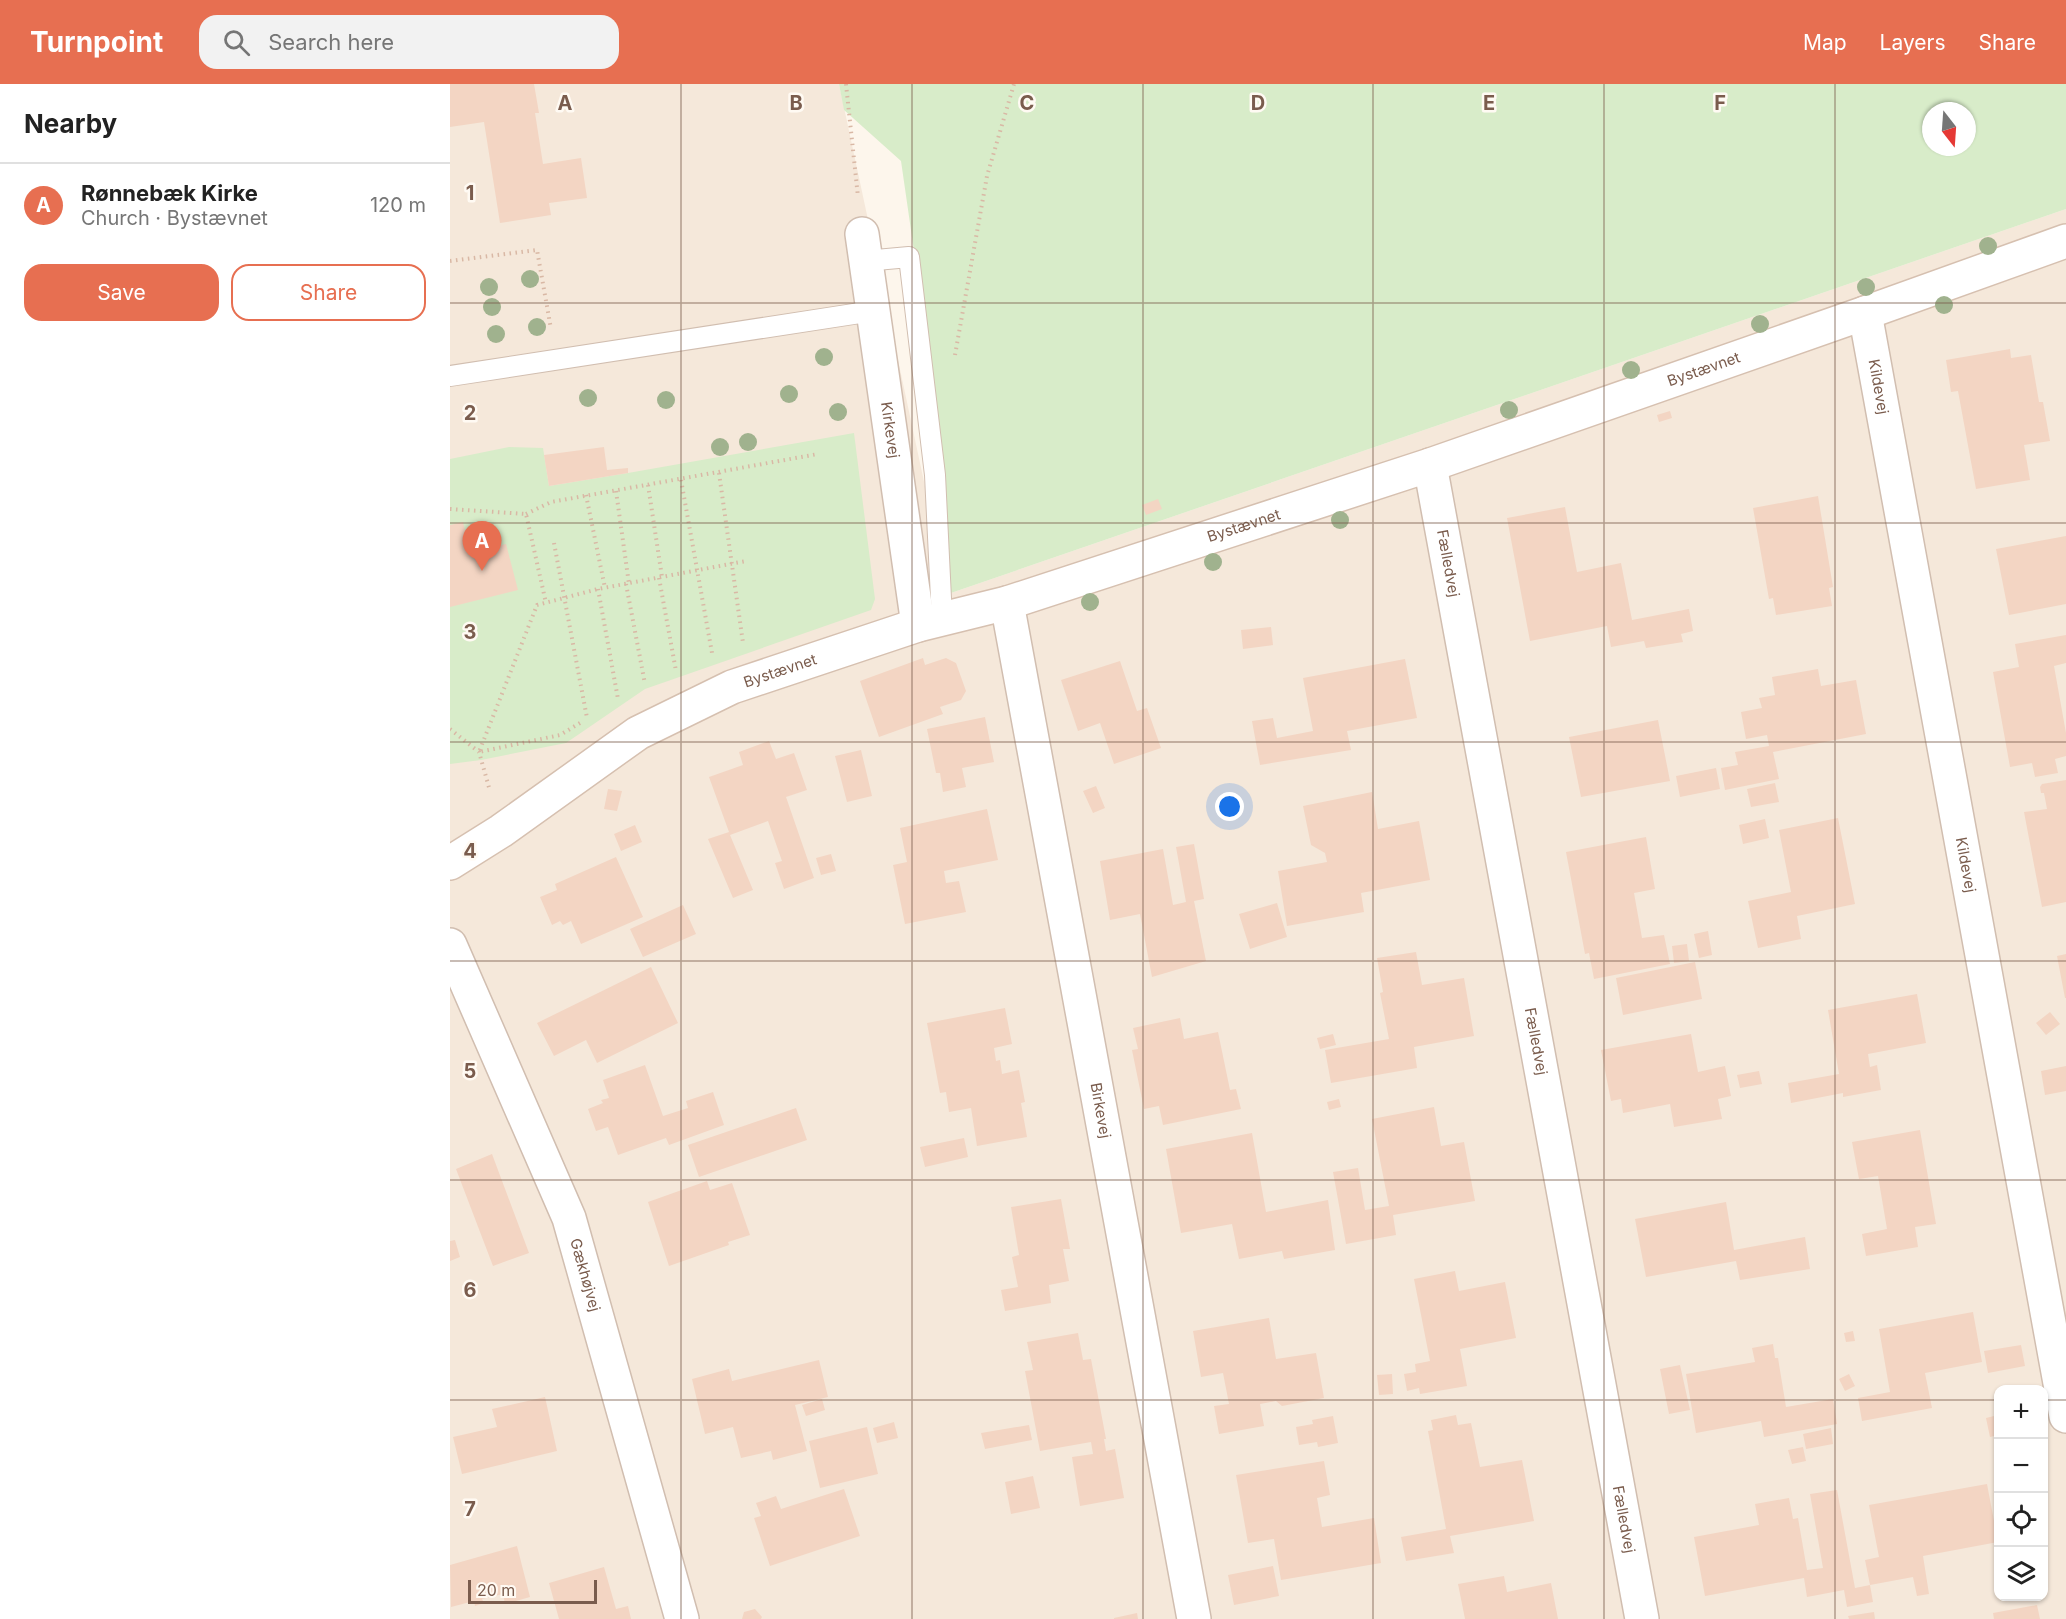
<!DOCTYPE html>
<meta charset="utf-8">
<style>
:root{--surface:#fff;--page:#f2f2f2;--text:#222;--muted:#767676;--line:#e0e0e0;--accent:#e76f51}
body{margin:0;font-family:Inter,sans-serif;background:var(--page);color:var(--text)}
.controls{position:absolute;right:18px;bottom:18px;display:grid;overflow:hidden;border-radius:12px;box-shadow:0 2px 4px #0004}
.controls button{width:54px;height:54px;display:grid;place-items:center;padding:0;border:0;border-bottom:2px solid var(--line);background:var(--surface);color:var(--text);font:30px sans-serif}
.compass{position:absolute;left:1472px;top:18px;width:54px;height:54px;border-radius:50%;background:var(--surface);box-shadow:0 2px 4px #0004;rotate:163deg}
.scale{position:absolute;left:18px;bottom:15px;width:129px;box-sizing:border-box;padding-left:6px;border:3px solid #7a5c4d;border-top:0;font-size:16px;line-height:21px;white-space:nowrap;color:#7a5c4d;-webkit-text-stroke:4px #fffaf3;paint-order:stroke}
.you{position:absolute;left:780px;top:723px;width:21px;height:21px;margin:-15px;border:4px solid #fff;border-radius:50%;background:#1a73e8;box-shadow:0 0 0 9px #1a73e833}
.badge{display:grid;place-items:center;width:39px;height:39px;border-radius:50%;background:var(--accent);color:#fff;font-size:20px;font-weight:700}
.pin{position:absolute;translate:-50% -50px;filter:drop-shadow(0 2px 3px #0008)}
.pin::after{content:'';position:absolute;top:32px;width:21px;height:18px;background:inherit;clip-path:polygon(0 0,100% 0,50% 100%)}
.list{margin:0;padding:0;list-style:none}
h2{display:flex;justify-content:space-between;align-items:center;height:78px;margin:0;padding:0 24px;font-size:26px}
h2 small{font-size:20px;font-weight:400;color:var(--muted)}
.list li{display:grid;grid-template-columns:39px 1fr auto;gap:18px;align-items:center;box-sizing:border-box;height:84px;padding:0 24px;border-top:2px solid var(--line)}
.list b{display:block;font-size:22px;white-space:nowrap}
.list p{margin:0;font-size:20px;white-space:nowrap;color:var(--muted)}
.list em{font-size:20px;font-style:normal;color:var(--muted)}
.actions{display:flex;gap:12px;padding:18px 24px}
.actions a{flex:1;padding:14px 0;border:2px solid var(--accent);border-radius:18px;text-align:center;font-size:21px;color:var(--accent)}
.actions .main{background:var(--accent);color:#fff}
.icon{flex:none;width:33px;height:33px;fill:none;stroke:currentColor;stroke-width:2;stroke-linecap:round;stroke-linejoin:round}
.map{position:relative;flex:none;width:1616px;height:1535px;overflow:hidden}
header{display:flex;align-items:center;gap:36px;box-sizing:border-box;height:84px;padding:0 30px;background:var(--accent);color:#fff}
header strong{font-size:28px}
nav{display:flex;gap:33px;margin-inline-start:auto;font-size:21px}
.search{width:420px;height:54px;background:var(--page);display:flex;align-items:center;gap:15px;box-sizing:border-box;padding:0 21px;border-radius:18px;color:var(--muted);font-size:22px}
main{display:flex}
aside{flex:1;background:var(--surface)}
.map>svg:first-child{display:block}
</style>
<header>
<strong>Turnpoint</strong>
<div class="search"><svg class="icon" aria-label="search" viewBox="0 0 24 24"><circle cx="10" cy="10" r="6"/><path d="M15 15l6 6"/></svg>Search here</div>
<nav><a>Map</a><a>Layers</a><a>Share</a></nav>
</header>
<main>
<aside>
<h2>Nearby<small></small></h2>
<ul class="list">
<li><span class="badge">A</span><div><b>Rønnebæk Kirke</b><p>Church · Bystævnet</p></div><em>120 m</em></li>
</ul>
<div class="actions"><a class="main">Save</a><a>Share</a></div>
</aside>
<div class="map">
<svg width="1616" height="1535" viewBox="0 0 1616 1535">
<rect width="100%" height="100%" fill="#fdf6ec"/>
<path fill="#f5e8da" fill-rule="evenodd" d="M0,0H389L498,510L1616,125V1535H0ZM1548,1306H1594V1512H1548Z"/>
<path fill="#d8ecc9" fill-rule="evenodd" d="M389,0H1616V125L498,510L488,333L451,77L394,26ZM1481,27H1517V63H1481Z
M404,349L425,515L421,526L195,605L116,659L31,676L0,680V375L59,363L93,364L99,402L178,389Z"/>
<path fill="#f3d5c3" d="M0,0H84L89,29H85L93,80L131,74L137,114L99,119L101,131L50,139L34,38L0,43Z
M1560,265L1561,274L1581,271L1589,318H1593L1600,357L1574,361L1580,396L1526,405L1508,307L1501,308L1496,276Z
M1220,327L1222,334L1209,338L1207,331Z
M154,363L157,386L178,384V389L99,402L94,371Z
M1368,412L1383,503L1379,504L1382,522L1326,531L1323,514L1319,515L1303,424Z
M708,415L712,425L696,431L692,421Z
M1115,423L1127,488L1171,479L1182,536L1239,525L1243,547L1231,550L1233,558L1196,564L1194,557L1161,563L1157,542L1080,557L1057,434Z
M13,438L20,468L56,460L68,506L0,523V441Z
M1616,452V520L1559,531L1546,465Z
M821,543L823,561L793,565L791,546Z
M1616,551V579L1604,582L1616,649V672L1605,675L1608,689L1585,693L1582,679L1560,683L1543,588L1569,583L1565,560Z
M473,574L475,581L496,574L506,579L516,607L511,616L490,623L493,630L429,653L410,597Z
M955,575L967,634L897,647L901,666L810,681L802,637L823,634L827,654L863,647L853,594Z
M670,577L687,627L697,624L711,664L664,680L650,639L628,647L611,596Z
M1368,585L1371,602L1406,596L1416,650L1323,668L1329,695L1275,706L1271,684L1288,681L1285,668L1319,662L1317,651L1296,655L1291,628L1312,624L1309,614L1325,611L1322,593Z
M535,633L544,678L512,684L516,703L493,708L490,689H486L477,645Z
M1208,636L1220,697L1131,713L1119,653Z
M319,657L326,675L344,669L357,706L336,713L364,794L334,805L325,779L332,777L318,737L280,751L303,806L283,814L258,755L279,748L259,693L293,681L289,668Z
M411,666L422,712L397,718L385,672Z
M1266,684L1270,705L1230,713L1226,692Z
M1616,696V818L1592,823L1574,728L1597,725L1594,709H1591L1590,703L1592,700Z
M1325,699L1329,718L1301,723L1297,705Z
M646,702L655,724L643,729L633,707Z
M158,705L172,707L167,727L154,725Z
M922,708L928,745L969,737L980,796L911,809L914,828L837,842L828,787L877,778L875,769L861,761L853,722Z
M537,725L548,776L494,787L496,799L509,797L516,828L455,840L443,781L457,778L450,744Z
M1388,734L1405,820L1347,832L1351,855L1308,864L1298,817L1341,808L1329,746Z
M1315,735L1319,754L1293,760L1289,741Z
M185,741L192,758L171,767L164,750Z
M1196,753L1205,805L1184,809L1192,854L1214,851L1220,880L1144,895L1139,869L1135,870L1116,768Z
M744,760L754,815L744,817L756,877L702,893L690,830L660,836L650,777L713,765L723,821L736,818L726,763Z
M381,770L386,787L371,791L366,774Z
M166,773L193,833L131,860L121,837L113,841L110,837L102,841L90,813L107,806L105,800Z
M827,819L837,853L800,865L789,830Z
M233,821L246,850L193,873L180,845Z
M1258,847L1262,871L1249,874L1244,850Z
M1237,860L1239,877L1224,879L1222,862Z
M966,868L972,901L1014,894L1024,952L964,963L967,984L881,999L875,966L939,955L930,909L933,908L927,874Z
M1616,870V914H1615L1607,872Z
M1245,878L1252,915L1173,931L1166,894Z
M201,883L228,939L147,979L136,956L104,972L87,939Z
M1467,910L1476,959L1418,970L1420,983L1427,981L1431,1006L1393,1013V1009L1341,1019L1338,999L1389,990L1378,926Z
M555,924L562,960L544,964L546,977L550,976L552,990L569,986L575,1018L571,1019L577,1053L527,1062L521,1024L499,1028L496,1008L490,1009L477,939Z
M1600,928L1610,940L1596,951L1586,939Z
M730,934L734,955L768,948L780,1006L786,1005L791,1025L713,1041L709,1022L694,1025L682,966L688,965L683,944Z
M883,950L886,961L870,965L867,954Z
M1241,950L1248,988L1275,982L1281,1012L1268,1015L1272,1035L1224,1043L1220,1020L1173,1029L1171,1015L1161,1017L1151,966Z
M195,981L213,1032L238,1024L236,1017L263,1008L274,1041L219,1061L216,1054L168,1071L158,1043L146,1047L138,1025L153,1019L151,1016L159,1014L153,996Z
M1616,982V1007L1595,1011L1591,987Z
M1309,987L1312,1000L1290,1004L1287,991Z
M889,1015L891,1023L879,1026L877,1018Z
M984,1023L991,1062L1014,1058L1025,1117L943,1131L946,1151L896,1160L883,1088L908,1084L915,1126L939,1122L922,1035Z
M346,1024L357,1056L249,1093L238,1061Z
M1470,1046L1486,1140L1465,1143L1468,1163L1416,1172L1412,1150L1437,1145L1428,1092L1409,1095L1402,1058Z
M802,1049L816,1128L878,1116L885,1166L834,1175L832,1167L789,1175L782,1140L731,1149L716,1065Z
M514,1054L518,1073L475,1083L470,1063Z
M42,1070L79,1169L43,1182L6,1085Z
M257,1097L260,1106L282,1099L300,1151L278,1158L279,1161L219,1182L198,1118Z
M611,1115L620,1165H613L619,1197L599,1201L601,1219L555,1227L551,1206L568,1203L562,1173L569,1171L561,1123Z
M1276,1118L1284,1166L1355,1153L1360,1185L1290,1196L1286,1177L1196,1193L1185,1135Z
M5,1156L10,1173L0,1177V1157Z
M1005,1187L1009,1207L1055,1198L1066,1254L1010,1265L1017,1302L970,1310L969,1304L957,1307L954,1290L966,1288L965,1280L980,1277L964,1195Z
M1523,1228L1532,1278L1475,1289L1482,1324L1412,1337L1408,1314L1440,1308L1429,1245Z
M819,1234L826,1275L866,1269L874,1314L832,1322L826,1317L810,1320L814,1342L769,1350L764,1322L779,1320L773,1289L751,1293L743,1247Z
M1403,1247L1405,1257L1396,1258L1394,1249Z
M628,1249L633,1276L641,1275L656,1355H654L656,1367L665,1365L674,1414L630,1422L622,1373L643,1370L641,1358L590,1367L575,1287L583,1286L577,1258Z
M1323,1260L1325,1274H1328L1336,1323L1383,1315L1387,1340L1314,1353L1311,1337L1246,1349L1236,1290L1305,1278L1302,1264Z
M1571,1261L1575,1282L1538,1289L1534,1267Z
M369,1276L378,1313L345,1321L357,1367L323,1376L321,1367L291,1374L283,1343L255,1350L242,1295L279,1285L282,1297Z
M1230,1281L1240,1326L1219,1330L1210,1285Z
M942,1290L943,1310L929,1311L927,1291Z
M1399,1290L1405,1302L1395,1307L1389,1295Z
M95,1313L107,1367L12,1390L3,1353L47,1343L42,1325Z
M372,1315L375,1326L356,1332L352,1321Z
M1006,1331L1008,1341L1021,1339L1030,1383L1072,1376L1084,1437L1000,1452L1004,1469L956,1477L951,1453L996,1445L978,1347L983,1346L981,1336Z
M1548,1331V1351L1540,1353L1536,1334Z
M883,1332L888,1359L868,1363L867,1358L849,1361L846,1343L863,1340L862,1336Z
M444,1338L448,1354L427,1359L423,1344Z
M579,1341L582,1356L535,1365L531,1349Z
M417,1343L428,1390L370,1404L359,1357Z
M1381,1344L1383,1360L1356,1365L1353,1350Z
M1353,1363L1356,1377L1342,1380L1338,1366Z
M874,1377L880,1411L867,1414L872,1443L924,1434L931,1479L831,1496L824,1455L798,1459L786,1391Z
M583,1392L590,1424L561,1430L555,1398Z
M1537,1400L1548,1458L1473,1472L1479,1510L1467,1512L1463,1493L1420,1501L1415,1476L1429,1473L1419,1421Z
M394,1405L410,1452L320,1482L304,1434L311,1432L306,1419L326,1412L331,1425Z
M1387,1406L1405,1504L1420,1501L1423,1518L1397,1523L1394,1506L1357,1513L1354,1494L1255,1512L1244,1453L1309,1441L1305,1420L1339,1414L1343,1435L1348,1434L1357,1486L1373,1484L1360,1410Z
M67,1462L80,1513L55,1520L53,1510L32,1515L34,1519L25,1522L24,1517L1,1523L0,1481Z
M823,1482L829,1512L784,1521L778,1491Z
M154,1483L166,1525L178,1522L181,1535H109L99,1499Z
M1054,1492L1057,1508L1101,1499L1108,1535H1015L1008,1500Z
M1587,1521L1590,1535H1544L1543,1529Z
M305,1525L312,1533L311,1535H292L294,1528Z
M1424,1528L1425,1535H1399L1398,1532Z
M687,1529L688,1535H664V1534Z"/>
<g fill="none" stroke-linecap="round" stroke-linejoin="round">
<defs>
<path id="lane" d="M415,177L459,173L485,391L492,535
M0,292L423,227"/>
<g id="street">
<path id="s1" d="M412,150L468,541"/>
<path id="s2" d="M1415,229L1616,1332"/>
<path id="s3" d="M980,381L1192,1535"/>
<path id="s4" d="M557,519L744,1535"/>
<path id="s5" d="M0,861L119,1134L232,1535"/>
</g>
<g id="secondary">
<path id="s6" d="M0,779L51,747L188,649L282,603L468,541L557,519L980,381L1415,229L1616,157"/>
</g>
</defs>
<use href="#lane" stroke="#d1beb0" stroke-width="22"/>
<use href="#street" stroke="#d1beb0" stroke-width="36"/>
<use href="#secondary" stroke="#d6c0b0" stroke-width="36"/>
<path stroke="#d9b8a5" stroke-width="4" stroke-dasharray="1.5 4.5" stroke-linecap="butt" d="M396,0L408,113
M0,177L87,166L101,245
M505,271L537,92L564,0
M269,389L293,559
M231,396L262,569
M198,401L212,493
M166,407L179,500
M136,411L155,504
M0,425L76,430L96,519
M76,430L101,418L368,370
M104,459L137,634
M209,494L226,587
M176,500L195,600
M148,505L168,615
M130,639L110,651L29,668L87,521L148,505L296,477
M0,645L29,668L40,707"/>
<use href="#lane" stroke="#fff" stroke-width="20"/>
<use href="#street" stroke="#fff" stroke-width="33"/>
<use href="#secondary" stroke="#fff" stroke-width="33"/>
</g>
<g fill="#a0b28e">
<circle cx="1538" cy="162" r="9"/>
<circle cx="80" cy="195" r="9"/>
<circle cx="39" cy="203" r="9"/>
<circle cx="1416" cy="203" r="9"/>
<circle cx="1494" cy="221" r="9"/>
<circle cx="42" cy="223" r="9"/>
<circle cx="1310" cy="240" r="9"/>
<circle cx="87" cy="243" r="9"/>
<circle cx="46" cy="250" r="9"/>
<circle cx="374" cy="273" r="9"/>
<circle cx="1181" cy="286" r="9"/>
<circle cx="339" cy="310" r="9"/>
<circle cx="138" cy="314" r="9"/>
<circle cx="216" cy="316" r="9"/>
<circle cx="1059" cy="326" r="9"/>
<circle cx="388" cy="328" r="9"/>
<circle cx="298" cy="358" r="9"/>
<circle cx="270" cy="363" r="9"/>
<circle cx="890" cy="436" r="9"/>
<circle cx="763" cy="478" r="9"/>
<circle cx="640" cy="518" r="9"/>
</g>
<path fill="none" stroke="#7a5c4d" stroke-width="1.5" stroke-opacity="0.55" d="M231,0V1535M462,0V1535M693,0V1535M923,0V1535M1154,0V1535M1385,0V1535M0,219H1616M0,439H1616M0,658H1616M0,877H1616M0,1096H1616M0,1316H1548M1594,1316H1616"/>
<g text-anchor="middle" stroke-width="5" stroke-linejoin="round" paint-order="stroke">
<g font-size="15" fill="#7a5c4d" stroke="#fffaf3">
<text dy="5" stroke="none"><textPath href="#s6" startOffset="1356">Bystævnet</textPath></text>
<text dy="5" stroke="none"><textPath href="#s2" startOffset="75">Kildevej</textPath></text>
<text dy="5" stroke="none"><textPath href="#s1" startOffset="198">Kirkevej</textPath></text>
<text dy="5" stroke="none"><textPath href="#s6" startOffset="870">Bystævnet</textPath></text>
<text dy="5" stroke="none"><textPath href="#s3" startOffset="100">Fælledvej</textPath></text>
<text dy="5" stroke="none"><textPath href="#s6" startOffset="384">Bystævnet</textPath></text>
<text dy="5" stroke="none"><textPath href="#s2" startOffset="561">Kildevej</textPath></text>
<text dy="5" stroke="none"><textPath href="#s3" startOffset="586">Fælledvej</textPath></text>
<text dy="5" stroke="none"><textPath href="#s4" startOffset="516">Birkevej</textPath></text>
<text dy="5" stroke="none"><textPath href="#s5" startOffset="357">Gækhøjvej</textPath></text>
<text dy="5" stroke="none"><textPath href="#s3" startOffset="1072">Fælledvej</textPath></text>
</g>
</g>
<g font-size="20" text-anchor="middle" font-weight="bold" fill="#7a5c4d" stroke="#fffaf3" stroke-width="5" stroke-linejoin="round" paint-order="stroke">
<text x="115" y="26">A</text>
<text x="346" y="26">B</text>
<text x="577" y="26">C</text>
<text x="808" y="26">D</text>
<text x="1039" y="26">E</text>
<text x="1270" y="26">F</text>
<text x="20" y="116">1</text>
<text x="20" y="336">2</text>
<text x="20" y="555">3</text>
<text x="20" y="774">4</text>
<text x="20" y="994">5</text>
<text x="20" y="1213">6</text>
<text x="20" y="1432">7</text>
</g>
</svg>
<div class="controls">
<button>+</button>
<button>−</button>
<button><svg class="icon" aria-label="locate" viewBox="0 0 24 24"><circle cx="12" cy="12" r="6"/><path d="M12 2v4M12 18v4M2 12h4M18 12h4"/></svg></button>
<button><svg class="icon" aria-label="layers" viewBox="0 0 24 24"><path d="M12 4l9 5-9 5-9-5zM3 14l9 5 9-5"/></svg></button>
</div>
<svg class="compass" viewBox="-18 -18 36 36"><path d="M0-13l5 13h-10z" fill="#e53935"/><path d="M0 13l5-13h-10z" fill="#767676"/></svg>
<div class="scale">20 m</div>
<div class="you"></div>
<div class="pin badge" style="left:32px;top:487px">A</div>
</div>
</main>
